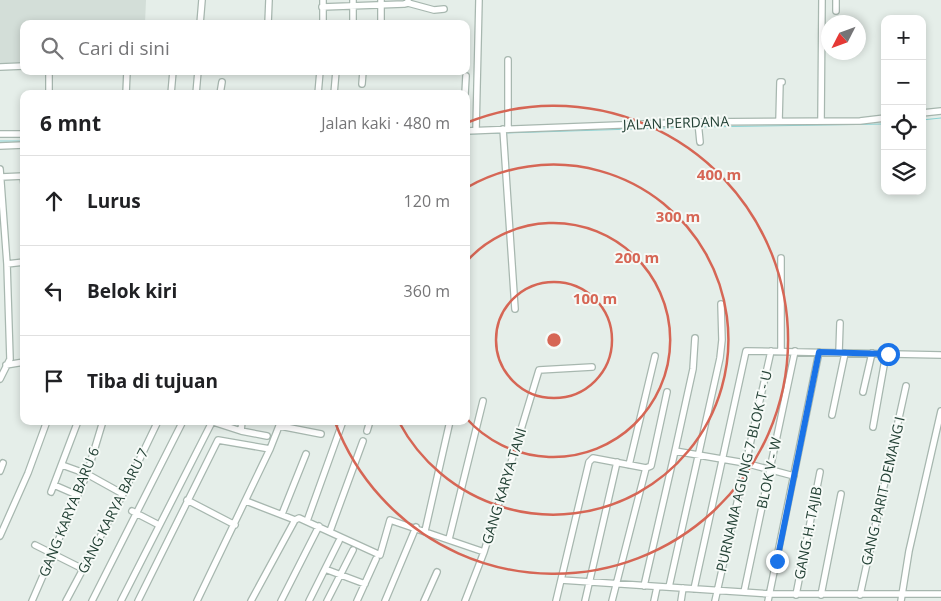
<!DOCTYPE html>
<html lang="id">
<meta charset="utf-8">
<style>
:root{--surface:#fff;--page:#f6f6f6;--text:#202124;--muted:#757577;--line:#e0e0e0}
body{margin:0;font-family:"Open Sans",sans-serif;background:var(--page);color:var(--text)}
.controls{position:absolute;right:15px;top:15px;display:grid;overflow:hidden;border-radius:10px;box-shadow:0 2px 8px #0003}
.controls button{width:45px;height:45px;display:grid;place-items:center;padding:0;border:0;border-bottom:1px solid var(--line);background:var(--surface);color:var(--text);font:25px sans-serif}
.compass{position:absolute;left:821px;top:15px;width:45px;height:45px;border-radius:50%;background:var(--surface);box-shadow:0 2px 8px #0003;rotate:228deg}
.stop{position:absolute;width:15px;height:15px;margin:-11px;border:4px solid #1a73e8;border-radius:50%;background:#fff}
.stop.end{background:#1a73e8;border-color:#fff;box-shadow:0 1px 5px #0008}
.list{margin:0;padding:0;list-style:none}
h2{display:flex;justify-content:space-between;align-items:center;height:65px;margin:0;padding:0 20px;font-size:21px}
h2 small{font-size:16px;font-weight:400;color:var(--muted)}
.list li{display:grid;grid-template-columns:32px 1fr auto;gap:15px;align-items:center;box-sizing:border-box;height:90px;padding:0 20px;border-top:1px solid var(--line)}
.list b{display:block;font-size:19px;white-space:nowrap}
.list em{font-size:16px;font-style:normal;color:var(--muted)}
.icon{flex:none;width:28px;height:28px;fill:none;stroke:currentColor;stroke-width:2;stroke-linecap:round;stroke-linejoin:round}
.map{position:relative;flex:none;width:941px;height:601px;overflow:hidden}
.search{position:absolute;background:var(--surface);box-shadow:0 2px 8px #0003;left:20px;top:20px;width:450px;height:55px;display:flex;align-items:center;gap:12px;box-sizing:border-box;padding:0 18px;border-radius:10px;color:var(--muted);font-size:19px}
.panel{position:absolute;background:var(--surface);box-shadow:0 2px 8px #0003;left:20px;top:90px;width:450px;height:335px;border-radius:10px}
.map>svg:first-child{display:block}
</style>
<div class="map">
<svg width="941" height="601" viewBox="0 0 941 601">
<rect width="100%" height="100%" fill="#e5eee9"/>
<path fill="#d3ded8" d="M0,0H146L145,24H24V68L0,69Z"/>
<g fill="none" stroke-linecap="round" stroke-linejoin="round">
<path stroke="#8cd3d4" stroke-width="1" d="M922,120L941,118
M701,127L885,124
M506,133L697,127
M466,134L502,133
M0,141H24"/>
<defs>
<path id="minor" d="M323,0V24
M381,0V24
M408,3L434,10L444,9
M322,7L404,4L408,3V0
M836,11V0
M200,24L202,0
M268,24L269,0
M353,24V0
M508,60V129
M0,67L24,66
M362,84L363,71
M49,94V71
M126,94L127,71
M171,94L173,71
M196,94L198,71
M220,94L222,82
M318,94L320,71
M334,94L336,71
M465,94L466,76
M922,113L941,111
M779,121L780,82H782
M821,121L822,0
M698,122L700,142
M503,129L515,309
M476,130L479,0
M466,131L698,122L860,121L885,118
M0,134H24
M0,146L24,145
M0,169L7,264L10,359L0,379
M23,176L24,184
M1,177L24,176
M781,258V350
M7,264L24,262
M695,338L693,369L675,451L745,463L794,476
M839,352L840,323
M6,365L24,362
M863,392L872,353
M832,415L845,353
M210,421L241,431L267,436
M280,426L321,434
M873,427L886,354
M241,431L242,421
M367,431L370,421
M62,465L87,474L123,494
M629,465L655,356
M0,471L3,463
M54,485L77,495
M51,492L78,421
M187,500L235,525
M246,501L295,520L299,518L380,555L390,520L484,552
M132,511L159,525
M282,514L306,454
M307,521L343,421
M330,531L363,441
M425,531L450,421
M0,536L28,473L47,421
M449,539L483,401
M35,545L83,569
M325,569L365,584
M561,580L770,594H941
M644,586L675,451
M669,587L720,358L722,340L721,304
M694,589L746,351L941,355
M744,592L795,351
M796,595L820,472
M821,595L841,494
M860,595L906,386
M32,601L87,474L103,421
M66,601L123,494L158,421
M92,601L183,421
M121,601L212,422
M138,601L218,440L270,449
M197,601L270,449L281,421
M251,601L295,520
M281,601L319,526
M309,601L339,541
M327,601L353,550
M357,601L376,559
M385,601L416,527
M424,601L437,572
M465,601L484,552L539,370L592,367
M556,601L589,462L593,458L646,468
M585,601L617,462
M612,601L646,468L651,466L667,392
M654,601L657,587
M681,601L683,588
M715,601L771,351
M768,601L819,352
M901,601L909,551L941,411"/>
</defs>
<use href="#minor" stroke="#a7b7af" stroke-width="8"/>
<use href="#minor" stroke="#fff" stroke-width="5.5"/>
</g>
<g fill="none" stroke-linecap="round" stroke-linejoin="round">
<path stroke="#1a73e8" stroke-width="6" d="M777,561L819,352L888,354"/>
</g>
<g fill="none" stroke="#d66655" stroke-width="2.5">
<circle cx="554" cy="340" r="58"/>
<path d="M466 262A117 117 0 1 1 466 418"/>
<path d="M466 188A175 175 0 1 1 399 422"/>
<path d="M466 123A234 234 0 1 1 335 422"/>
</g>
<g text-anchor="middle" stroke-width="4" stroke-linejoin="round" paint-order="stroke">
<g font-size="14" fill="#234135" stroke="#f6faf7">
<text transform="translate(676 123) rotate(-2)" y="5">JALAN PERDANA</text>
<text transform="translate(744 471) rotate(-77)" y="5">PURNAMA AGUNG 7 BLOK T - U</text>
<text transform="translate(769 473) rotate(-78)" y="5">BLOK V - W</text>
<text transform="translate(504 486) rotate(-73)" y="5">GANG KARYA TANI</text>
<text transform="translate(883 491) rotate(-77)" y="5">GANG PARIT DEMANG I</text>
<text transform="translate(113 511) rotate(-63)" y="5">GANG KARYA BARU 7</text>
<text transform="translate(69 512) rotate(-68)" y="5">GANG KARYA BARU 6</text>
<text transform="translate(808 533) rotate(-79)" y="5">GANG H. TAJIB</text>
</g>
</g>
<circle cx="554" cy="340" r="8" fill="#d66655" stroke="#f6faf7" stroke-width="2.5"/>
<g font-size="15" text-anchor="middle" font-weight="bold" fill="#d66655" stroke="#f6faf7" stroke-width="4" stroke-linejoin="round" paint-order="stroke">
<text x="719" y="180">400 m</text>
<text x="678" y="222">300 m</text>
<text x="637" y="263">200 m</text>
<text x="595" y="304">100 m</text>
</g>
</svg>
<div class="controls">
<button>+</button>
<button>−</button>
<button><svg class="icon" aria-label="locate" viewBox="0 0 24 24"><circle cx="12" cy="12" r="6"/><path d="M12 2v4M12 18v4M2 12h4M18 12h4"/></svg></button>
<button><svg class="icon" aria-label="layers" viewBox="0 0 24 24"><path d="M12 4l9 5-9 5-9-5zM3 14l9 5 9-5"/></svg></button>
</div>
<svg class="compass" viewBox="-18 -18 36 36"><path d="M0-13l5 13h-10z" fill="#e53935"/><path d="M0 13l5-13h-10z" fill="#757577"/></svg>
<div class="stop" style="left:888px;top:354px"></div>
<div class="stop end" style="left:777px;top:561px"></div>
<div class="search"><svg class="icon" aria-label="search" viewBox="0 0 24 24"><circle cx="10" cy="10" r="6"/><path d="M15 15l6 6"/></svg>Cari di sini</div>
<section class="panel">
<h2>6 mnt<small>Jalan kaki · 480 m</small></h2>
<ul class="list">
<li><svg class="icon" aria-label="ahead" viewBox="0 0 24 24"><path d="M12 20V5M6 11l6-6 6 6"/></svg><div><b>Lurus</b></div><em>120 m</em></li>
<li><svg class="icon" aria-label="left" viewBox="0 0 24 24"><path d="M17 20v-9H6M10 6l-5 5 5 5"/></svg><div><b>Belok kiri</b></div><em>360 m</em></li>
<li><svg class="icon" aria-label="arrive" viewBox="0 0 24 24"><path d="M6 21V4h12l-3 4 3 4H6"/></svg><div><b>Tiba di tujuan</b></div></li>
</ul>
</section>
</div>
